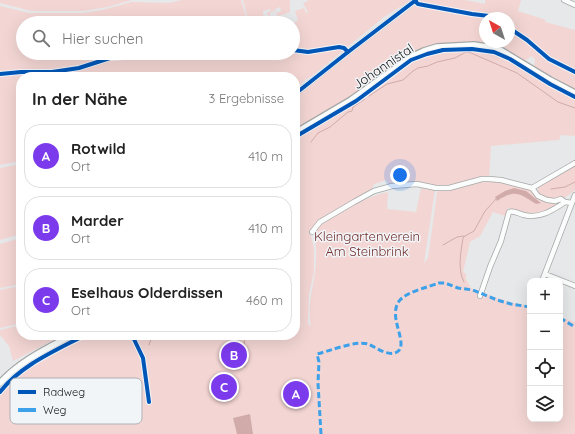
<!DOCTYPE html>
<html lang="de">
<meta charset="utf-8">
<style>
:root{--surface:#fff;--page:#f2f2f2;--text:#222;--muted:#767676;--line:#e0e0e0;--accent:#7c3aed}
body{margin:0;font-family:Quicksand,sans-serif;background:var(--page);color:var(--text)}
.controls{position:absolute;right:12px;bottom:12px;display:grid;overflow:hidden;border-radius:8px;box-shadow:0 4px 16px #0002}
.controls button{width:36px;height:36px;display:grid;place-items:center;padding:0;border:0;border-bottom:1px solid var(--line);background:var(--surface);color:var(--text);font:20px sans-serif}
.compass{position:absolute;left:479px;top:12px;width:36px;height:36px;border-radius:50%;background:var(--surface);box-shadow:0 4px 16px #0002;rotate:321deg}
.you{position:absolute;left:400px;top:175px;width:14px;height:14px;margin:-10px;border:3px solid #fff;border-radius:50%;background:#1a73e8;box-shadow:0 0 0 6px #1a73e833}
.badge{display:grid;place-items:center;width:26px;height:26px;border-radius:50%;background:var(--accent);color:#fff;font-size:13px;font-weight:700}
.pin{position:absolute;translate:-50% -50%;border:2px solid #fff;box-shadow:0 1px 4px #0006}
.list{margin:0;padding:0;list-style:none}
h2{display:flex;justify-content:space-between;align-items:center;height:52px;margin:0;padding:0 16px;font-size:17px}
h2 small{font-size:13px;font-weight:400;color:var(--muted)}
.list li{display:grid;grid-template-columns:26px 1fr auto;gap:12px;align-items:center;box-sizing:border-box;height:64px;margin:0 8px 8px;padding:0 8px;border:1px solid var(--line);border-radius:16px}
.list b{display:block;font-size:15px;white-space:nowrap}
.list p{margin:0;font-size:13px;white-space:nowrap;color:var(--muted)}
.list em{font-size:13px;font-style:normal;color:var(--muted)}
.icon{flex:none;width:22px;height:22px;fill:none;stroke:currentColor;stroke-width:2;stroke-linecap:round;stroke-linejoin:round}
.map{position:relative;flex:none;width:575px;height:434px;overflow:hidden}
.search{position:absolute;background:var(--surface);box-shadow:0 4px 16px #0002;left:16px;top:16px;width:284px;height:44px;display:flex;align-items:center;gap:10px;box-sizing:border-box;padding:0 14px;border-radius:22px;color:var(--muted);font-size:15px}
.panel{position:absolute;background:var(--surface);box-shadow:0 4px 16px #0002;left:16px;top:72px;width:284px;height:268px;border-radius:16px}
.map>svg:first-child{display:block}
</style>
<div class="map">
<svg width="575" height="434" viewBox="0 0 575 434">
<rect width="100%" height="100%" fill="#e6e8e9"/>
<path fill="#f3d6d4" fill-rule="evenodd" d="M0,0H132L107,7L83,11H31L0,3Z
M182,0H241L248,23H23V53H161L147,56L139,55L109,57L79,67L52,72L21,71L0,73V6L29,13H83L102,10L132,2L169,3Z
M243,0H290V12L279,16L276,15L277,13L281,11L280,7L275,9L276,12H274L275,10H273V12H271L269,17L275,18L276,17L278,18L273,20L271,23L267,13L271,11L270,9L263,11V15L267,17L269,23H249Z
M307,0H411L384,17L317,72L304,81L295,90V77H21V161L0,165V76L18,74H59L111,60L139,58L147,59L173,53H293V24L298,20L295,11L304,8L306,13L308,12L303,3L308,1Z
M422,0H465L485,4V0H521L518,11L546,20L545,22L575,30V91L534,67L535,59L531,56L525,61C516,55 506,49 496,46C471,38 430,43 407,56C391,64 378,77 363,88C341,103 318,116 295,128V97L380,31ZM485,18H509V42H485Z
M466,50C498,50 514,64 540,79C551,87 563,93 575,99V136L561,135L559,140L491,146L489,181C503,182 523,183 534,193L538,191V186L575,164V190C562,200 548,213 530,213C523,213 515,210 508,208L505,216L493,212L480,236L470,242L463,272L466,274V279L471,288C491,296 509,303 530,306V419H560V317L575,322V434H0V394L5,388L18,376L33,364L86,335H295V138L356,101L403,66L416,59L438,52ZM386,180L389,184L417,183L438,186L428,258L424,263L435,190L421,188L416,212L387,209L388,192C362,198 338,212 317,228L316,231C314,240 317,249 316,259C316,281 306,303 311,326L308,324L309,294L314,272V248L310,232L315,224L327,215L371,191L374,184Z
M21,164V234L0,240V168Z
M21,238V284L0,288V244Z
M21,286V323L0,328V290Z
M21,325V335H63L13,361L9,346L0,335V330Z"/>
<path fill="#d0aba9" d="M514,188L526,191L541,203L536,204C519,193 515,189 497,201L495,197L505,191Z
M250,414L253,434H237L233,418Z"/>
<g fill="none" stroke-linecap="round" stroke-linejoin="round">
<path stroke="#d0aba9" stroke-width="1" d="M369,96L387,84L403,80L413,71L418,68L428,66L437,62L455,58L466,52L471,53L517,73L558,102L575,108
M311,142L318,133L330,127L348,112L352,111L353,107L365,99
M551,189L565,187L575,182
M443,245L457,237L464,236
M464,282C457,269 461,252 463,238L465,236L474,231L485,211L497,198
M236,340L237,335
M149,345L151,339L149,335
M245,367L243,354L245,335"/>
<defs>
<path id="minor" d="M564,0L575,5
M295,94L348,52L416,0
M532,188L575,163
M312,232L320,222L354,202L374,191L392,186L417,184L436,188H449L482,179H489L501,180L532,188L538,196L547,200L555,201L561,199L565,202
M545,274L575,286
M542,281L572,203
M480,296L490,267L501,241L509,212C514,210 519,214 524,215C540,219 553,210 565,202L572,203L575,195"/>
<path id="major" d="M295,133L351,100L411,57L424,51L437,47L474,45L487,47L502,51L550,80L575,93
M0,383C20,361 46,349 72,335"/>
</defs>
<use href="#minor" stroke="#a6a8a8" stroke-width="6"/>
<use href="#major" stroke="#a6a8a8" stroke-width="8"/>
<use href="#minor" stroke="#fbfcfc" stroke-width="4.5"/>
<use href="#major" stroke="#fbfcfc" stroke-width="5.5"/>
<path stroke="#3da1ea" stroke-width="3" stroke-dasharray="6 3" stroke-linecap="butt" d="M560,318L575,327
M321,434L318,383L319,362L317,354C330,351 356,340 368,344C376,347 387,357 397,352C410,344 386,316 400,300C407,292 428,287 439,283H445L458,288L473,290L497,300L511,304L530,307"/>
<defs>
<path id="cycleway" d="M415,1L418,4L472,14L489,16L495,18
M509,28L527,40L549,59L575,72
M293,50L308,52L339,47L344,48L348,52
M0,74L21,72H52L79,68L110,58L139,56L147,57L166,53
M295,94L348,52L416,0
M295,137L356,101L411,60L427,54L443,50L472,49L494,52L510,59L550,84L575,97
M132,335L143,358L149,402
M0,392C21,365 55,351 85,335"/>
</defs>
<use href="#cycleway" stroke="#f2f5f8" stroke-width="6"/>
<use href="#cycleway" stroke="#0057b8" stroke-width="4"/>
</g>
<g text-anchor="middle" stroke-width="3" stroke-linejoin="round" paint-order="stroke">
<g font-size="13" fill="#101112" stroke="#f2f5f8">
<text transform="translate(383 66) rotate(-34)" y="5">Johannistal</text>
</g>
<g font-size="13" fill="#722e2c" stroke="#f2f5f8">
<text x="367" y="241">Kleingartenverein<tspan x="367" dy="15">Am Steinbrink</tspan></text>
</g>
</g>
<rect x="10" y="378" width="132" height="46" rx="6" fill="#f2f5f8" stroke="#aeb1b3" stroke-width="1"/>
<rect x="18" y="390" width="18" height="4" fill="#0057b8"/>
<rect x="18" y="408" width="18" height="4" fill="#3da1ea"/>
<g font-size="11" fill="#101112">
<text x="43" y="396">Radweg</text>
<text x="43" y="414">Weg</text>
</g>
</svg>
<div class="controls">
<button>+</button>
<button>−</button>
<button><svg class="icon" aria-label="locate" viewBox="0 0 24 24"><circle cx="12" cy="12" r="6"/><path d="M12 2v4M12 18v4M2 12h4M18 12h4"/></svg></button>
<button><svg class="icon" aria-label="layers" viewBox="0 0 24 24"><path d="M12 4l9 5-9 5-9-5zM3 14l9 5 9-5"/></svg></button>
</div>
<svg class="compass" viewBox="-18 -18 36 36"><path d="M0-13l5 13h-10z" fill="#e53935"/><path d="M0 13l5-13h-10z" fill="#767676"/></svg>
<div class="you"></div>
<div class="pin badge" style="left:296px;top:394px">A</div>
<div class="pin badge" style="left:234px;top:355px">B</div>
<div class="pin badge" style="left:224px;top:387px">C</div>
<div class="search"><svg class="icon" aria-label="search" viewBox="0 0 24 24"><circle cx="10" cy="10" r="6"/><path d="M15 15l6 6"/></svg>Hier suchen</div>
<section class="panel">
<h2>In der Nähe<small>3 Ergebnisse</small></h2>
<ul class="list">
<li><span class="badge">A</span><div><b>Rotwild</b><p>Ort</p></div><em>410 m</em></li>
<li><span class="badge">B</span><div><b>Marder</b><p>Ort</p></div><em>410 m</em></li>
<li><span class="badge">C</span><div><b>Eselhaus Olderdissen</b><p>Ort</p></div><em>460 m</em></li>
</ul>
</section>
</div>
